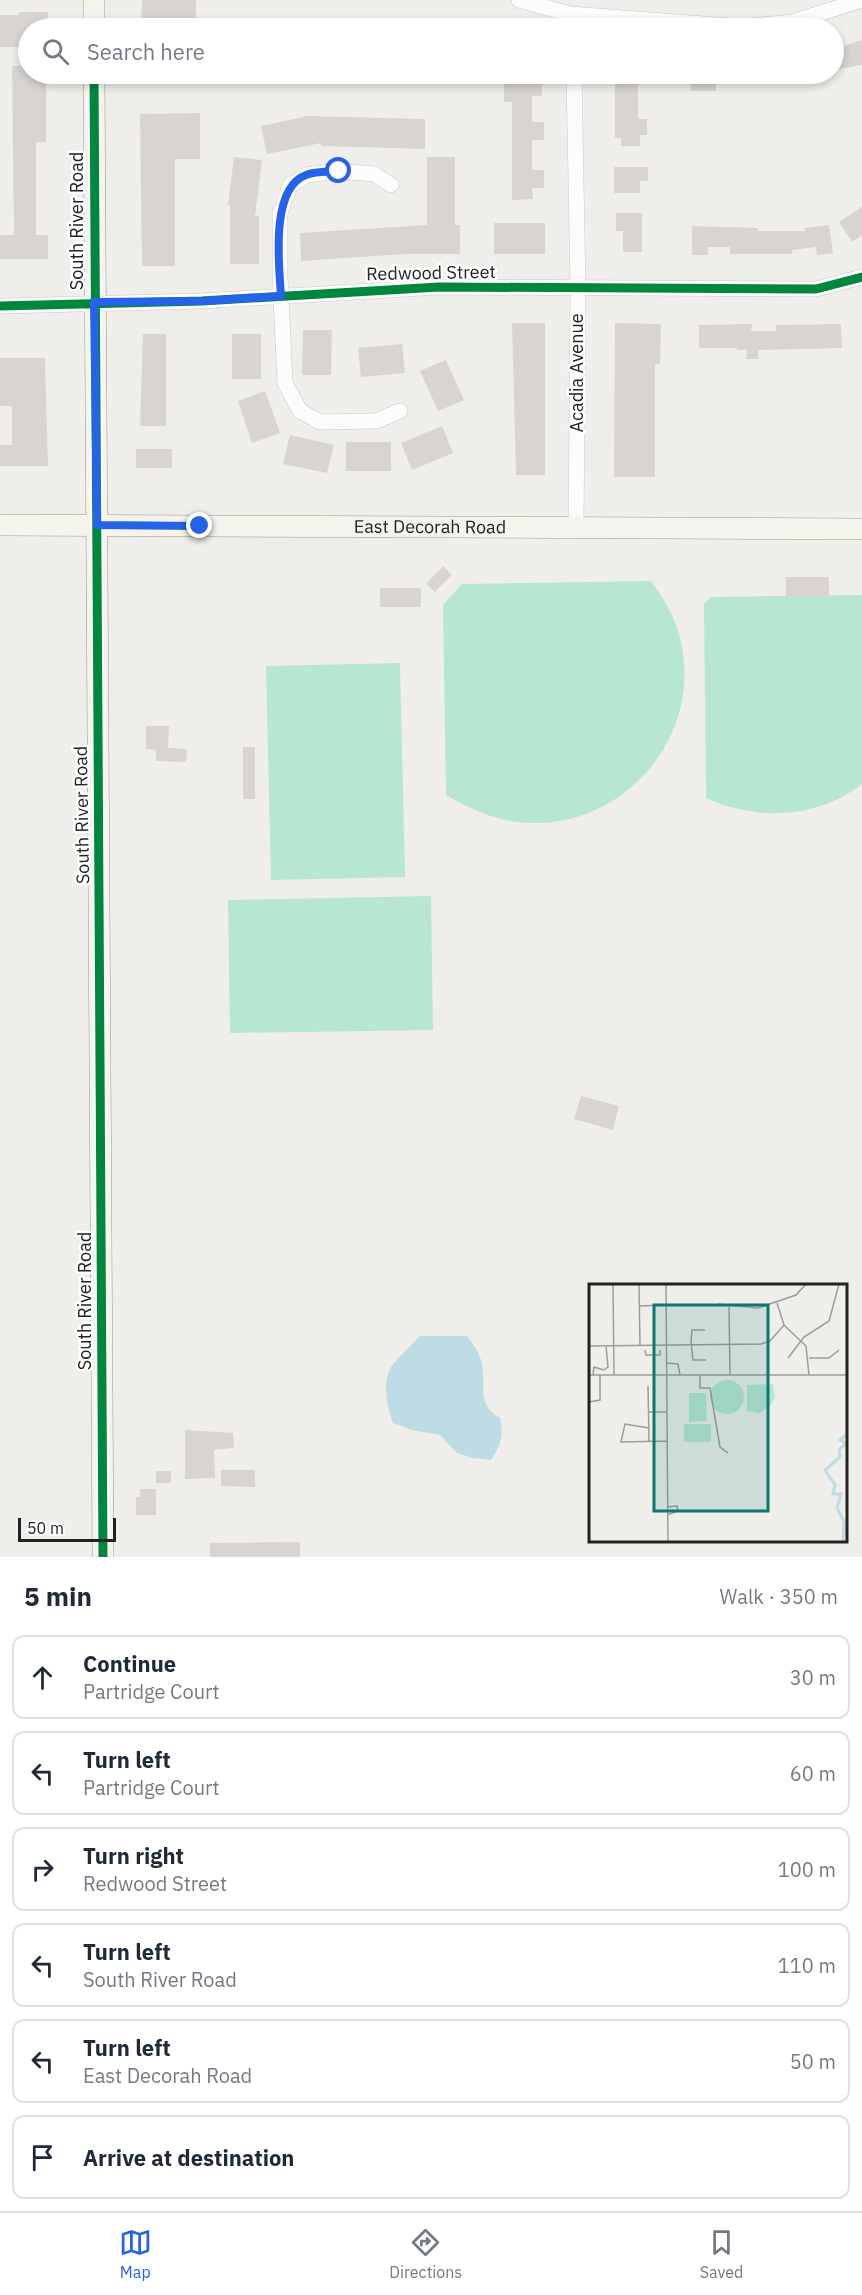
<!DOCTYPE html>
<meta charset="utf-8">
<style>
:root{--surface:#fff;--page:#f6f6f7;--text:#1f2937;--muted:#747a83;--line:#e0e1e3;--accent:#2563eb}
body{margin:0;font-family:"IBM Plex Sans",sans-serif;background:var(--page);color:var(--text)}
.scale{position:absolute;left:18px;bottom:15px;width:98px;box-sizing:border-box;padding-left:6px;border:3px solid #222;border-top:0;font-size:16px;line-height:21px;white-space:nowrap;color:#222;-webkit-text-stroke:4px #fff;paint-order:stroke}
.stop{position:absolute;width:18px;height:18px;margin:-14px;border:4px solid #2563eb;border-radius:50%;background:#fff}
.stop.end{background:#2563eb;border-color:#fff;box-shadow:0 2px 6px #0008}
.list{margin:0;padding:0;list-style:none}
h2{display:flex;justify-content:space-between;align-items:center;height:78px;margin:0;padding:0 24px;font-size:26px}
h2 small{font-size:20px;font-weight:400;color:var(--muted)}
.list li{display:grid;grid-template-columns:39px 1fr auto;gap:18px;align-items:center;box-sizing:border-box;height:84px;margin:0 12px 12px;padding:0 12px;border:2px solid var(--line);border-radius:12px}
.list b{display:block;font-size:22px;white-space:nowrap}
.list p{margin:0;font-size:20px;white-space:nowrap;color:var(--muted)}
.list em{font-size:20px;font-style:normal;color:var(--muted)}
.icon{flex:none;width:33px;height:33px;fill:none;stroke:currentColor;stroke-width:2;stroke-linecap:round;stroke-linejoin:round}
.map{position:relative;flex:none;width:862px;height:1557px;overflow:hidden}
.search{position:absolute;background:var(--surface);box-shadow:0 3px 9px #0003;left:18px;right:18px;top:18px;height:66px;display:flex;align-items:center;gap:15px;box-sizing:border-box;padding:0 21px;border-radius:33px;color:var(--muted);font-size:22px}
.sheet{height:654px;background:var(--surface)}
nav{display:flex;justify-content:space-around;align-items:center;box-sizing:border-box;height:84px;border-top:2px solid var(--line);background:var(--surface);font-size:16px;color:var(--muted)}
nav a{display:grid;justify-items:center;gap:3px}
nav .on{color:var(--accent)}
.map>svg:first-child{display:block}
</style>
<div class="map">
<svg width="862" height="1557" viewBox="0 0 862 1557">
<rect width="100%" height="100%" fill="#f0eeeb"/>
<path fill="#b7e6d2" d="M651,581C665,600 676,619 681,642C703,741 618,834 518,822C491,819 469,808 446,795L443,605L462,584Z
M862,595V784C817,819 757,821 706,798L704,603L712,597Z
M400,663L405,877L271,880L266,666Z
M431,896L433,1030L230,1033L228,900Z"/>
<path fill="#bfdbe3" d="M420,1336H467C472,1343 478,1350 480,1357C489,1383 473,1402 500,1418C504,1435 501,1445 491,1460L472,1458L457,1453L440,1435L412,1430L393,1423C387,1406 382,1383 391,1367C396,1360 413,1344 420,1336Z"/>
<path fill="#d7d4d2" d="M142,0H196V27H141Z
M19,12H48V28H28V47H0V15H19Z
M862,40V65L834,70V49Z
M12,66H28V74H46V142H36V235H48V259H0V235H14Z
M504,74H542V96H532V122H544V140H532V170H544V188H532L533,199L512,200V102H504Z
M615,74H638V119H647V135H640V146H621V138H615Z
M691,74H716V91H691Z
M200,113V159H175V266H142L140,114Z
M308,116L425,119V149L321,146V143L267,154L261,126Z
M234,157L262,160L255,216H259V264H230V205H228Z
M427,157H455V225H460V254H405L301,261L300,233L427,225Z
M614,167H648V181H640V193H614Z
M862,207V235L852,242L839,222Z
M616,213H642V252H623V231H616Z
M494,223H545V254H494Z
M829,225L833,253L817,255L816,247L792,250V254H730V247H708V255H692V226L758,228V231H805V228Z
M512,323H545V475H516Z
M615,323L661,324L660,364H655V477H614Z
M752,324L751,331H776V325L841,324L842,348L758,350V359H746L747,350H737V348H699V325Z
M303,330H332L331,375H302Z
M143,334H166V426H140Z
M232,334H261V379H232Z
M402,344L405,373L361,377L358,348Z
M0,358H45L48,466H0V445H12V406H0Z
M446,360L464,400L438,411L420,371Z
M265,391L280,433L252,443L238,401Z
M442,426L453,453L412,470L401,443Z
M290,435L334,445L327,473L283,464Z
M346,442H391V471H346Z
M136,449H172V468H136Z
M443,566L452,575L435,592L426,584Z
M786,577H829V596H786Z
M380,588H421V607H380Z
M146,726H169L168,748L187,749L186,762L156,761V750L146,749Z
M243,747H255V799H243Z
M581,1096L619,1106L613,1130L574,1119Z
M185,1430L233,1433L234,1448L214,1450L215,1478L185,1479Z
M221,1470H255V1487L221,1486Z
M156,1471H171V1483H156Z
M140,1489H156V1515H136V1497H140Z
M300,1542V1557H210V1543Z"/>
<g fill="none" stroke-linecap="round" stroke-linejoin="round">
<defs>
<path id="street" d="M519,0L570,14L743,27L792,22L862,0
M574,74L578,289L576,529
M391,185L374,174L339,171L306,175L290,186L280,213V277L285,383L300,411L320,422L376,421L400,411
M0,306L202,301L439,287L816,289L862,277"/>
<g id="secondary">
<path d="M94,0V28"/>
<path d="M94,74L103,1557"/>
<path id="s1" d="M0,525L862,529"/>
</g>
</defs>
<use href="#street" stroke="#c9c8c7" stroke-width="16"/>
<use href="#secondary" stroke="#999a82" stroke-width="22"/>
<use href="#street" stroke="#fdfcfc" stroke-width="15"/>
<use href="#secondary" stroke="#f4f4ed" stroke-width="21"/>
<defs>
<path id="cycleway" d="M94,74L103,1557
M0,306L202,301L439,287L816,289L862,277"/>
</defs>
<use href="#cycleway" stroke="#fff" stroke-width="13"/>
<use href="#cycleway" stroke="#00873e" stroke-width="9"/>
</g>
<g fill="none" stroke-linecap="round" stroke-linejoin="round">
<path stroke="#2563eb" stroke-width="8" d="M200,526L97,525L94,302L202,301L281,296C279,265 270,188 306,175C316,171 329,172 339,171"/>
</g>
<g text-anchor="middle" stroke-width="5" stroke-linejoin="round" paint-order="stroke">
<g font-size="18" fill="#222" stroke="#fff">
<text transform="translate(77 221) rotate(-90)" y="6">South River Road</text>
<text transform="translate(431 273) rotate(-1)" y="6">Redwood Street</text>
<text transform="translate(577 373) rotate(-90)" y="6">Acadia Avenue</text>
<text dy="6" stroke="none"><textPath href="#s1" startOffset="430">East Decorah Road</textPath></text>
<text transform="translate(82 815) rotate(-91)" y="6">South River Road</text>
<text transform="translate(85 1301) rotate(-90)" y="6">South River Road</text>
</g>
</g>
<g transform="translate(589 1284)">
<rect width="258" height="258" fill="#f0eeeb"/>
<path d="M121 113a17 17 0 1 1 34 0a17 17 0 1 1-34 0ZM184,100L186,113L181,123L170,129L158,127V101ZM100,109H117L118,137L100,138ZM95,140H122V158H95Z" fill="#b7e6d2"/>
<path fill="none" stroke="#bfdbe3" stroke-width="3" d="M254,258L255,237L248,224L252,210H244L246,201L236,186L251,173L250,166L257,159L251,156L258,150"/>
<path fill="none" stroke="#9e9c9b" stroke-width="1.5" d="M24,0L25,91M50,0L51,62M77,0L79,258M188,19L195,41L217,62L220,91M129,20L169,24L207,11L217,0M50,22L77,21M140,23L141,91M116,46H103L102,58L104,76H117M0,62L172,60L181,57L195,41M56,66L57,71H71V66M199,74L215,53L240,37L250,0M220,74H240L250,66M77,79L89,80L91,91M15,86L19,83L17,62M0,91H258M4,91L5,83L15,86M111,91V104H121L131,163L139,169M59,102L60,157M0,118L11,116V91M59,128H78M60,144L36,140L32,158L78,157M78,223L88,222L89,227L78,231"/>
<path fill="#0f766e" fill-opacity="0.15" stroke="#0f766e" stroke-width="3" d="M65,21H179V227H65Z"/>
<rect width="258" height="258" fill="none" stroke="#222" stroke-width="3"/>
</g>
</svg>
<div class="scale">50 m</div>
<div class="stop" style="left:339px;top:171px"></div>
<div class="stop end" style="left:200px;top:526px"></div>
<div class="search"><svg class="icon" aria-label="search" viewBox="0 0 24 24"><circle cx="10" cy="10" r="6"/><path d="M15 15l6 6"/></svg>Search here</div>
</div>
<section class="sheet">
<h2>5 min<small>Walk · 350 m</small></h2>
<ul class="list">
<li><svg class="icon" aria-label="ahead" viewBox="0 0 24 24"><path d="M12 20V5M6 11l6-6 6 6"/></svg><div><b>Continue</b><p>Partridge Court</p></div><em>30 m</em></li>
<li><svg class="icon" aria-label="left" viewBox="0 0 24 24"><path d="M17 20v-9H6M10 6l-5 5 5 5"/></svg><div><b>Turn left</b><p>Partridge Court</p></div><em>60 m</em></li>
<li><svg class="icon" aria-label="right" viewBox="0 0 24 24"><path d="M7 20v-9h11M14 6l5 5-5 5"/></svg><div><b>Turn right</b><p>Redwood Street</p></div><em>100 m</em></li>
<li><svg class="icon" aria-label="left" viewBox="0 0 24 24"><path d="M17 20v-9H6M10 6l-5 5 5 5"/></svg><div><b>Turn left</b><p>South River Road</p></div><em>110 m</em></li>
<li><svg class="icon" aria-label="left" viewBox="0 0 24 24"><path d="M17 20v-9H6M10 6l-5 5 5 5"/></svg><div><b>Turn left</b><p>East Decorah Road</p></div><em>50 m</em></li>
<li><svg class="icon" aria-label="arrive" viewBox="0 0 24 24"><path d="M6 21V4h12l-3 4 3 4H6"/></svg><div><b>Arrive at destination</b></div></li>
</ul>
</section>
<nav>
<a class="on"><svg class="icon" aria-label="map" viewBox="0 0 24 24"><path d="M3 6l6-2 6 2 6-2v14l-6 2-6-2-6 2zM9 4v14M15 6v14"/></svg>Map</a>
<a><svg class="icon" aria-label="directions" viewBox="0 0 24 24"><path d="M12 3l9 9-9 9-9-9zM9 14v-3h6M13 9l2 2-2 2"/></svg>Directions</a>
<a><svg class="icon" aria-label="saved" viewBox="0 0 24 24"><path d="M7 4h10v16l-5-4-5 4z"/></svg>Saved</a>
</nav>
